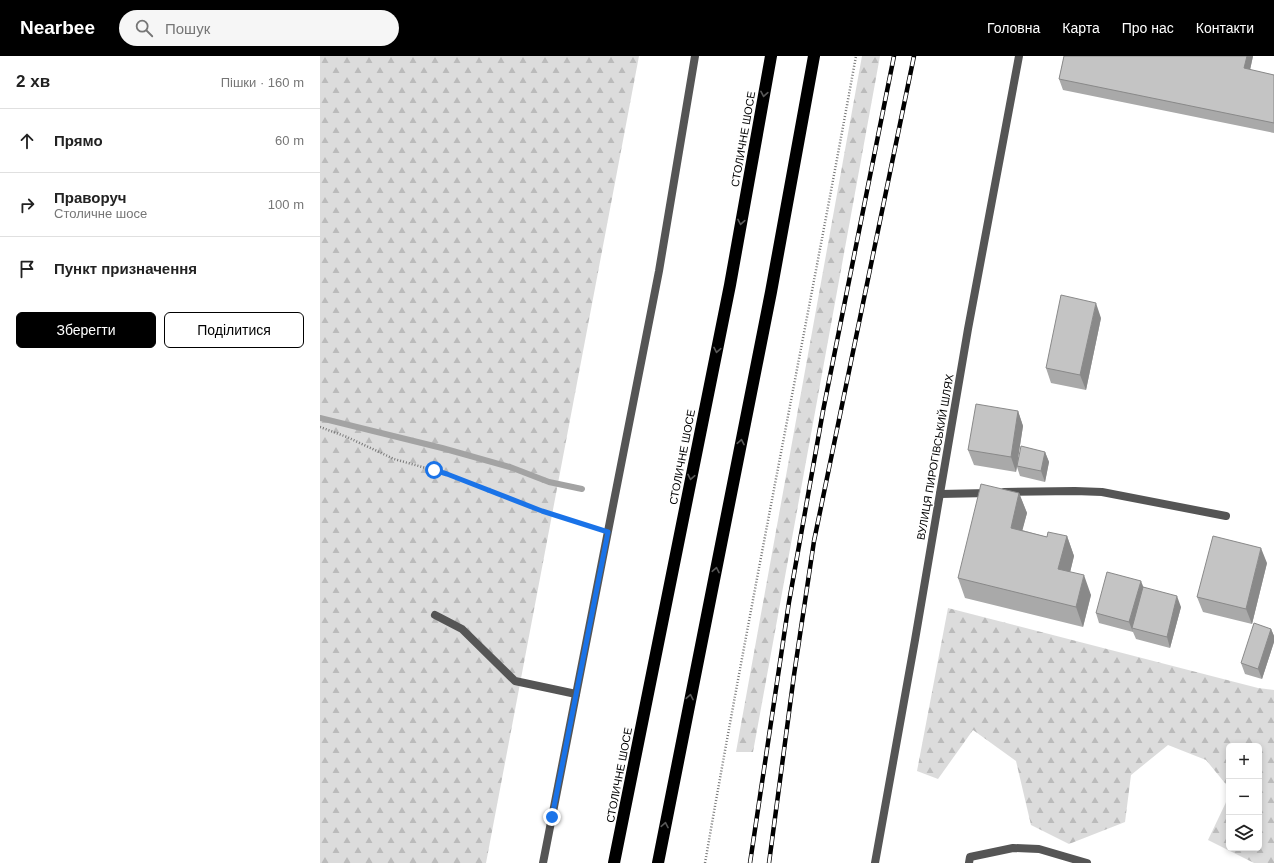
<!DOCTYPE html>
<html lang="uk">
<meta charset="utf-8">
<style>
:root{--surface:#fff;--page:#f6f6f6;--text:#222;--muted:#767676;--line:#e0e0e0;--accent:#000}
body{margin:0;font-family:Helvetica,sans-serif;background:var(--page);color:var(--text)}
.controls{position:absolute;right:12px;bottom:12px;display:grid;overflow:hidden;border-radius:6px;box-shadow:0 2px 6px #0003}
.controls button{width:36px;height:36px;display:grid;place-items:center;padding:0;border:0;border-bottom:1px solid var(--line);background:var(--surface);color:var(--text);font:20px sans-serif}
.stop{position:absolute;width:12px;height:12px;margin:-9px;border:3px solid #1a73e8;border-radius:50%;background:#fff}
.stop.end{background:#1a73e8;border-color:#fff;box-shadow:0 1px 4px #0008}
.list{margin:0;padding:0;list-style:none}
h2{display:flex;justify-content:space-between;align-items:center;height:52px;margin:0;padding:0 16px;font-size:17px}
h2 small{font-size:13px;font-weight:400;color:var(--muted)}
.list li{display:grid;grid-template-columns:26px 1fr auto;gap:12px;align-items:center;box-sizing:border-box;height:64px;padding:0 16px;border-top:1px solid var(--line)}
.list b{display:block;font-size:15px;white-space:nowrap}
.list p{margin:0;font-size:13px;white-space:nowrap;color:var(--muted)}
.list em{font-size:13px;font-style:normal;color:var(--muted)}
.actions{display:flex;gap:8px;padding:12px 16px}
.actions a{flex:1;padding:9px 0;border:1px solid var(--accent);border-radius:6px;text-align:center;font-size:14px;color:var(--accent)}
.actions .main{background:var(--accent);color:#fff}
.icon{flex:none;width:22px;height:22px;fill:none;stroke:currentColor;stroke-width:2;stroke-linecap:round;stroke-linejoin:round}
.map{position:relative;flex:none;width:954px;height:807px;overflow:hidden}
header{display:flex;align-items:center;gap:24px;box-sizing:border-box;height:56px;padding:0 20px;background:var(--accent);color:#fff}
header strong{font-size:19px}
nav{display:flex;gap:22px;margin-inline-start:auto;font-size:14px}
.search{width:280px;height:36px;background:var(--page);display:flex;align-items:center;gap:10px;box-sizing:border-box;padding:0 14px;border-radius:22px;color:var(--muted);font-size:15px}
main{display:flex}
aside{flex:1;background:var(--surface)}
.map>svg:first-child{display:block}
</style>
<header>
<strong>Nearbee</strong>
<div class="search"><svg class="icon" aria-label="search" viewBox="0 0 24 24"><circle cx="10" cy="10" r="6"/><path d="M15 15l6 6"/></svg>Пошук</div>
<nav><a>Головна</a><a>Карта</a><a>Про нас</a><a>Контакти</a></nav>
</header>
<main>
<aside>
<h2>2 хв<small>Пішки · 160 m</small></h2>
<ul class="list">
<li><svg class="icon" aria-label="ahead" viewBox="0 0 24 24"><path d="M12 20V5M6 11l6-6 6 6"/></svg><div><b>Прямо</b></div><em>60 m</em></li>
<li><svg class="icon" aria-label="right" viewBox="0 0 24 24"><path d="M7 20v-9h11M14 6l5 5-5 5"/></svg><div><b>Праворуч</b><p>Столичне шосе</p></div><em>100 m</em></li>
<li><svg class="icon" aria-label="arrive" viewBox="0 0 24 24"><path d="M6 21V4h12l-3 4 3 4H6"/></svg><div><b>Пункт призначення</b></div></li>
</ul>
<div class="actions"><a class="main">Зберегти</a><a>Поділитися</a></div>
</aside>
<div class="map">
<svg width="954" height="807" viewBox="0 0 954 807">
<defs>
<pattern id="forest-firs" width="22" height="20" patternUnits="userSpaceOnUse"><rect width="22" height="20" fill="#dcdcdc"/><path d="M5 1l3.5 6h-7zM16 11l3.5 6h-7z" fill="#bbb"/></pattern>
</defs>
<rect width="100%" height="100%" fill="#fff"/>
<path fill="url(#forest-firs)" d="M0,0H319L166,807H0Z
M542,0H560L433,696H416Z
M628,552L938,632L954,634V807H934L888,784L909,740V792H939V690H909V732L886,704L848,689L811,719L805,766L749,788L711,769L696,705L653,674L618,723L597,715Z"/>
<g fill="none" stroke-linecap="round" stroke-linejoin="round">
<path stroke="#a3a3a3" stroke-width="6" d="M0,362L122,392L190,411L229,426L262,433"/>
<path stroke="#777" stroke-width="2.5" stroke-dasharray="1 2" stroke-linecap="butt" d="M0,371L27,381L74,403L127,418L222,455L275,472
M385,807C432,537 487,269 536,0"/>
<path stroke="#555" stroke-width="8" d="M684,436L755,435L782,436L906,460
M620,438L669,437
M115,559L142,573L195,625L256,638
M649,807L650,801L693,792L719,793L767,807"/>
<path stroke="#555" stroke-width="8" d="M223,807L339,215L375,0
M555,807L595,584L648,273L699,0"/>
<path stroke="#000" stroke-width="12" d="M294,807L410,229L451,0
M338,807L451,236L494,0"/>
<defs>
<path id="rail" d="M430,807L469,546L503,355L574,0
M449,807L474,619L494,485L594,0"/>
</defs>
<use href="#rail" stroke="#000" stroke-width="4.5"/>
<use href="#rail" stroke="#fff" stroke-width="3" stroke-dasharray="9" stroke-linecap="butt"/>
</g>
<path fill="#a9a9a9" d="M744,0H933L930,14L954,19V77L743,34L739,23Z
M781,262L766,334L731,327L726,312Z
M698,355L703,370L698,401L725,396L729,406L725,426L700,420L697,411L696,416L654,409L648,394Z
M699,437L707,457L702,474L727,481L747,480L754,500L750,516L771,539L763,571L645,542L638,522Z
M947,507L932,568L883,556L877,541Z
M823,531L861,551L850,592L816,583L813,576L779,567L776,557Z
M951,573L954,580V586L942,623L925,618L921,607Z"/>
<path fill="#898989" d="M927,0H933L928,23L924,12Z
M776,247L781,262L766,334L760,319Z
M698,355L703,370L696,416L691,401Z
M725,396L729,406L725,426L721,415Z
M699,437L707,457L698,491L691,472Z
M747,480L754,500L746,533L738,513Z
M941,492L947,507L932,568L926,553Z
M764,519L771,539L763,571L756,551Z
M821,525L825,535L812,572L813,576L809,566Z
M857,540L861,551L850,592L847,581Z
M951,573L954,580V586L942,623L938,613Z"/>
<path fill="#c4c4c4" stroke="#898989" d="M744,0H927L924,12L954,19V67L739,23Z
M741,239L776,247L760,319L726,312Z
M656,348L698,355L691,401L648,394Z
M701,390L725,396L721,415L697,410Z
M661,428L699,437L691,472L727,481L728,476L747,480L738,513L764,519L756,551L638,522Z
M893,480L941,492L926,553L877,541Z
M787,516L821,525L809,566L776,557Z
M823,531L857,540L847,581L812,572Z
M934,567L951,573L938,613L921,607Z"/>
<defs><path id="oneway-chevron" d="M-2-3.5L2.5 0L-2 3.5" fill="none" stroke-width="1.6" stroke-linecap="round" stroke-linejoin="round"/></defs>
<g stroke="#595959">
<use href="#oneway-chevron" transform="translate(444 38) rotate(100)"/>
<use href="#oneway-chevron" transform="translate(421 166) rotate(100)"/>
<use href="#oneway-chevron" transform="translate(397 294) rotate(101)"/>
<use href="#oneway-chevron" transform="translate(421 386) rotate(-79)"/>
<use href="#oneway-chevron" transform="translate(371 421) rotate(101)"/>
<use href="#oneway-chevron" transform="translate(396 514) rotate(-79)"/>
<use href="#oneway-chevron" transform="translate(370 641) rotate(-79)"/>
<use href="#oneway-chevron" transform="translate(345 769) rotate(-79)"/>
</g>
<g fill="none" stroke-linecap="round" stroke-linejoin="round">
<path stroke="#1a73e8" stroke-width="5" d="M114,414L127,418L222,455L288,476L232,761"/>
</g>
<g text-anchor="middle" stroke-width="3" stroke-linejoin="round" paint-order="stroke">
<g font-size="11" fill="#000" stroke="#fff">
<text transform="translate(423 83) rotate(-80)" y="4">СТОЛИЧНЕ ШОСЕ</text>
<text transform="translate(362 401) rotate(-79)" y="4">СТОЛИЧНЕ ШОСЕ</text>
<text transform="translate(615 401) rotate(-80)" y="4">ВУЛИЦЯ ПИРОГІВСЬКИЙ ШЛЯХ</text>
<text transform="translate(299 719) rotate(-79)" y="4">СТОЛИЧНЕ ШОСЕ</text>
</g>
</g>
</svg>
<div class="controls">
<button>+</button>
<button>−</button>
<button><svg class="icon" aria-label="layers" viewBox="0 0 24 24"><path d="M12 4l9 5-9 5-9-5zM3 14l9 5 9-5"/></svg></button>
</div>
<div class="stop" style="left:114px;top:414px"></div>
<div class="stop end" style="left:232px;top:761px"></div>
</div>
</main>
